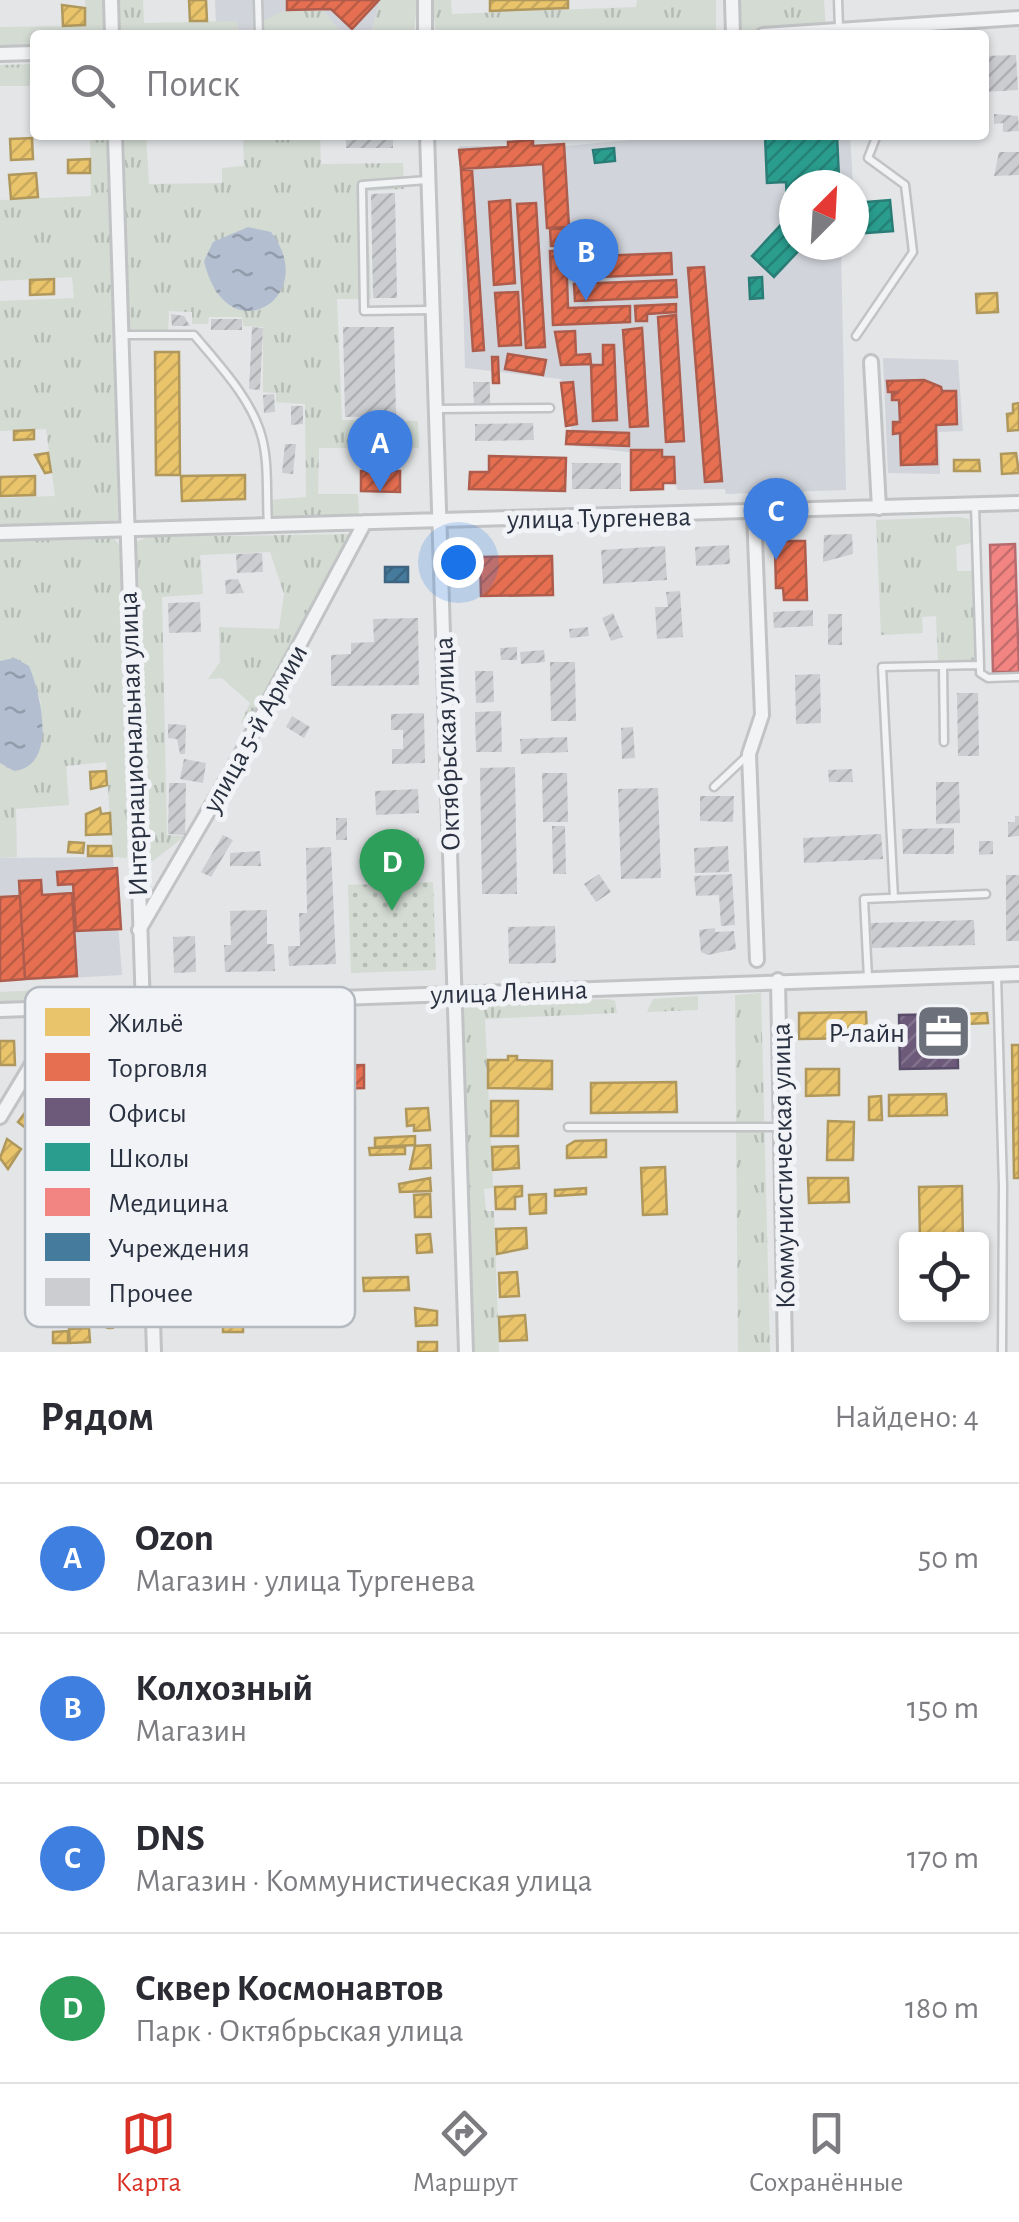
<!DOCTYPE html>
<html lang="ru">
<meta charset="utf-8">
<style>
:root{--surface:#fff;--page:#f2f2f3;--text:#2b2b33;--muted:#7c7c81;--line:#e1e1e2;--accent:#d93025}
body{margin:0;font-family:"Alegreya Sans",sans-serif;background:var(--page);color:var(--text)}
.controls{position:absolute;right:30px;bottom:30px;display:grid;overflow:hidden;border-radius:10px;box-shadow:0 2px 8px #0004}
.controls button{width:90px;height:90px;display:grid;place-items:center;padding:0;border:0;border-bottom:2px solid var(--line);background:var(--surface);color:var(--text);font:50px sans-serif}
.compass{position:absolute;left:779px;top:170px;width:90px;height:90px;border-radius:50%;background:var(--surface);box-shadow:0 2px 8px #0004;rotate:24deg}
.you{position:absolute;left:458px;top:562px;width:35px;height:35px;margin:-25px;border:8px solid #fff;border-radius:50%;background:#1a73e8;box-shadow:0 0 0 15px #1a73e833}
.badge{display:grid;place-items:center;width:65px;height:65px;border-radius:50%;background:var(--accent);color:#fff;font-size:32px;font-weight:700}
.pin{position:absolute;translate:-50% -82px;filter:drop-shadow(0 2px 5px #0008)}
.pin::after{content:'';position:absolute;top:52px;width:35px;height:30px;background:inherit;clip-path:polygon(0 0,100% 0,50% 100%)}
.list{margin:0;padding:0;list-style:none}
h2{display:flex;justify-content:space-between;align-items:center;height:130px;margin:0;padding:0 40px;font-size:42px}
h2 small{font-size:32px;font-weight:400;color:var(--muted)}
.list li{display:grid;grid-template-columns:65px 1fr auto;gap:30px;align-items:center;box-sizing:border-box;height:150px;padding:0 40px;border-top:2px solid var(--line)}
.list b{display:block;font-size:38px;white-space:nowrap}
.list p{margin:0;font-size:32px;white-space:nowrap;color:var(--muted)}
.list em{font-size:32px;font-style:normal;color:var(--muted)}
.icon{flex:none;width:55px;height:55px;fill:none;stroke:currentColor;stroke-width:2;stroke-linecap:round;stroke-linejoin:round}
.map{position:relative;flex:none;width:1019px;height:1352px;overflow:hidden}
.search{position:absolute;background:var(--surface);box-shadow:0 2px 8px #0004;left:30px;right:30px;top:30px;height:110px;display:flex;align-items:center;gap:25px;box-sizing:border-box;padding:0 35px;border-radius:10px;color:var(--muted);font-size:38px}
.sheet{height:730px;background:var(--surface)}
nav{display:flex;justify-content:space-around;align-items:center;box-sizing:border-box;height:140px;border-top:2px solid var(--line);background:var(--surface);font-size:28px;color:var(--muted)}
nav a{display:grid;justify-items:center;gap:5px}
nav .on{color:var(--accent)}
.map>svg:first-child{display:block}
</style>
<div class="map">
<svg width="1019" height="1352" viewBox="0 0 1019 1352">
<defs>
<pattern id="grass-tufts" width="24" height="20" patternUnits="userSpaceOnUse" patternTransform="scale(2.5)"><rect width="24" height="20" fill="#d3dbd3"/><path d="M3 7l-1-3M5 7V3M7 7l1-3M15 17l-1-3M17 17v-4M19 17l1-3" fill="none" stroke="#b5bcb6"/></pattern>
<pattern id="park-dots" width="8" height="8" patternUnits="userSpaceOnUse" patternTransform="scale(2.5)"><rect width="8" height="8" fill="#d3dbd3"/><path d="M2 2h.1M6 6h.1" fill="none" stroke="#b5bcb6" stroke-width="1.8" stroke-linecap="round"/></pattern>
<pattern id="water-ripples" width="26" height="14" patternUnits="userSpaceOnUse" patternTransform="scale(2.5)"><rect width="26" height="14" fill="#b3bfd1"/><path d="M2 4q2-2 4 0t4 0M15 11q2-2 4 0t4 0" fill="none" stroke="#929cab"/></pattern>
<pattern id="homes-hatch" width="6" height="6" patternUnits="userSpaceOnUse" patternTransform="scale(2.5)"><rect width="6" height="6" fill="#e9c46a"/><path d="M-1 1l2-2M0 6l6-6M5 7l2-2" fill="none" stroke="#c8a95d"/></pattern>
<pattern id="shops-hatch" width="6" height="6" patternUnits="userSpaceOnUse" patternTransform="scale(2.5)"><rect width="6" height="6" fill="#e76f51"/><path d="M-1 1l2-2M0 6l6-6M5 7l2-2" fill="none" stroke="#bb5c45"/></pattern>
<pattern id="offices-hatch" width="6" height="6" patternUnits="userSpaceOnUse" patternTransform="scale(2.5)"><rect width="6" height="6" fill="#6d597a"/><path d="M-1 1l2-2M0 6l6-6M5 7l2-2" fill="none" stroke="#82738d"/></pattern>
<pattern id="schools-hatch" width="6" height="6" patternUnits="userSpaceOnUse" patternTransform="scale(2.5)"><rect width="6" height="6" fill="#2a9d8f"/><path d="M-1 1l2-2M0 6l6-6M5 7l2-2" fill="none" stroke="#248176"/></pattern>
<pattern id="health-hatch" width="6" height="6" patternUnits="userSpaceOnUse" patternTransform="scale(2.5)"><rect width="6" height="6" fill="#f28482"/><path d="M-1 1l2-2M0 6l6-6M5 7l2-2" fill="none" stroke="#c46d6c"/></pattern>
<pattern id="public-hatch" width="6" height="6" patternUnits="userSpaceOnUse" patternTransform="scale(2.5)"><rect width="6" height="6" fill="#457b9d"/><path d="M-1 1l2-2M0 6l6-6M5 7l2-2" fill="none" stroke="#3a6581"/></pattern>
<pattern id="building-hatch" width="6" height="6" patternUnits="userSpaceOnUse" patternTransform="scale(2.5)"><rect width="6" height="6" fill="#cbcdd0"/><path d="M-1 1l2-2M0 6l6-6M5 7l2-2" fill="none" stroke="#aeb0b4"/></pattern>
</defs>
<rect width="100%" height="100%" fill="#e3e5e7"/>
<path fill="#d1d4da" d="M215,0H380L371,34L263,21L264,33H238L237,22H216Z
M682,135H850L853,185H794V245H841L846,490L726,494L725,489L677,490L672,457L575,446L561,379L465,368L459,146H566Z
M883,358L958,360L963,431L939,432L940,474L888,473Z
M113,857L122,975L0,982V858Z"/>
<path fill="url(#grass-tufts)" d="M85,0H104L106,35H35V48L0,49V27L86,26Z
M118,0H143L144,23L237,21L238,33L244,35H119Z
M380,0H417L414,35H371Z
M432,0H451L452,14L636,7L637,0H716V33L436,35Z
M735,0H824L826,28L736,34Z
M284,11H324L342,34L264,33L263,21Z
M35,64V86H0V65Z
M90,135H111L118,521L0,528V498L55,496L46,429L0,431V301L74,298L72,277L0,281V200L91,196Z
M124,135H146L149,184L222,183V168L244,166L243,135H320L321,164L403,163L404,189L367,191L371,299H337L342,420L418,421L419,448H319L318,494H358L359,514L270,518L269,500L306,497L305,404L276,402V393L263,392V327L243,326L242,317H209L208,324H192V312L169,311L168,332L129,331Z
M959,517L969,519L971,543L956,546L957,571H972L976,660L938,662L936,616L922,617L923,633L881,635L876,520Z
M350,534L248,725L241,722L250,703L222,678L208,679L220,662L219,627L279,629L284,594L270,552L200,555L203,594L162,597L167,835L185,836L153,861L142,857L143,655L136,542L148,537Z
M112,536L121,547L129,700L127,858L113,857L106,762L66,766L69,805L16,809L17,857L0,858V763L14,771L41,703L29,666L0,661V541Z
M83,988V1003L0,1005V992Z
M761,993L770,1352H738L735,995Z
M698,996V1010L647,1012L653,999Z
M609,999L615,1001L617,1013L485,1019L493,1188L484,1189L486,1211H494L499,1352H472L458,1009L467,1003Z"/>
<path fill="url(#park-dots)" d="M433,882L436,970L351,973L348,885Z"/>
<path fill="url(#water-ripples)" d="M248,227L271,232C322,298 226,356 204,261L213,242Z
M15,658L29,666C40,692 59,766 14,771L0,763V661Z"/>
<path fill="url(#homes-hatch)" stroke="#b0985d" stroke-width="2.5" d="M189,0H206L207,21H190Z
M490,0H568V8L490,11Z
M62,5L85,8V25L63,26Z
M32,138L33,159L11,160L10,139Z
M90,159V173H68V160Z
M36,173L38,197L11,199L9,175Z
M54,279V294L30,295V280Z
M997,293L998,312L977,313L976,294Z
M155,352H179L180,475H156Z
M1019,403V430L1008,431L1007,414L1013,413V404Z
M34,430V439L14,440V431Z
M48,453L51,472L45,473L35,455Z
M1016,453L1019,473L1002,474L1001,454Z
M954,460H979L980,471H954Z
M245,475V499L182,501L181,476Z
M35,476V495L0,496V477Z
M106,771L107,785L91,789L90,772Z
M100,808L101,814L110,813L111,834L86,835V814Z
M69,842L84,843L83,853L68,852Z
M88,846H111L112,856H88Z
M866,1012L867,1038L799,1039V1013Z
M987,1013L988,1023L965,1024V1014Z
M0,1041H14L15,1065H0Z
M1012,1045H1019V1178H1014Z
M508,1056H517V1060L552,1061V1089L488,1088V1060H508Z
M806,1069H839V1095L806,1096Z
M676,1082L677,1112L591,1113V1083Z
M946,1094L947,1115L889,1116V1095Z
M881,1096L882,1120H869V1097Z
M491,1101H518V1136H491Z
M428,1108L430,1130L414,1131V1125L407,1126L406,1109Z
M27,1110L41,1121L32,1133L18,1122Z
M828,1121L854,1122L853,1160H827Z
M415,1136V1145L375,1147V1138Z
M7,1139L21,1149L8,1169L0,1158Z
M606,1140V1157L567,1158V1146L575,1141Z
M430,1145L431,1168L410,1169L415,1146Z
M518,1146L519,1168L493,1170L492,1147Z
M405,1147V1154L370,1155L369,1148Z
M665,1167L667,1214L643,1215L641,1168Z
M430,1178L431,1191L400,1192L399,1184Z
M808,1178H848L849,1202L809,1203Z
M522,1186V1196L515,1197V1209H496L495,1187Z
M962,1186L963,1240H920L919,1187Z
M586,1188V1194L555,1196V1190Z
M430,1194L431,1217H415L414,1195Z
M546,1194V1213L530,1214L529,1195Z
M526,1228L527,1248L497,1254L496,1229Z
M430,1234L432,1252L417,1253L416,1235Z
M517,1272L519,1296L500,1297L499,1273Z
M408,1277L409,1290L364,1291L363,1278Z
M415,1308L437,1311V1325L416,1326Z
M101 1319a9 9 0 1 1 18 0a9 9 0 1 1-18 0Z
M525,1315L527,1340L500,1341L499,1317Z
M223,1322H243V1332H223Z
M89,1328L90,1342L70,1343L69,1329Z
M68,1331V1343H53V1332Z
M418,1342H437V1352H418Z"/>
<path fill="url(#shops-hatch)" stroke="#ae5c4c" stroke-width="2.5" d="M287,0H379L352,29L331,9L287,10Z
M533,140V146L564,144L569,227L547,228L543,164L461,169L459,150L508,147V142Z
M461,170H472L484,350L473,351Z
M510,200L515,283L494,285L489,202Z
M536,203L545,347L526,348L517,204Z
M584,228V245L551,246L550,229Z
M550,251H566L568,308L630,306V322L553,325Z
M671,253L672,274L575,278L574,257Z
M704,267L722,481L705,482L688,268Z
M676,280L677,297L575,301L574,284Z
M518,292L521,345L499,346L495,293Z
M676,304V312L647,314V321H636L635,306Z
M676,315L684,441L666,442L658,317Z
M642,328L648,426L630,427L623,330Z
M575,331L576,355L590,354L591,364L561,365L555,332Z
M603,345H614L617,420L593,421L591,365H603Z
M508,354L546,360L543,375L505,369Z
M492,357H498L499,383H493Z
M924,380L941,387L942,391H956L957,424L936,425L937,464L901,465L900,433L893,434V422H900L899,400H892V394L899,392H888L887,381Z
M573,382L577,424L566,426L561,383Z
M567,431L629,433V446L566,444Z
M631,450H662V457H674L675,483H663V489L631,490Z
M489,456L566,458L565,491L469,489L470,472H489Z
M361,471H400V492L361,491Z
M782,541H805L807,600H784L783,588H776L775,550Z
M552,556L553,595L481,596L480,557Z
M117,868L121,929L76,931L73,884L58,885L57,872Z
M41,880L42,895L72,893L77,976L25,979L19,881Z
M20,896L25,979L0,981V897Z
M364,1065V1088L194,1093V1069Z"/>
<path fill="url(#offices-hatch)" stroke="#594d69" stroke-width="2.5" d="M957,1014L958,1068L900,1069L899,1015Z"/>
<path fill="url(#schools-hatch)" stroke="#2a7d77" stroke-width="2.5" d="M765,135H837L839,179L834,185H794V245H804L774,277L752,256L788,217L786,182L767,183Z
M614,148L615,161L595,163L593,150Z
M890,200L893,231L854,234V203Z
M762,277L763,298L750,299L749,278Z"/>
<path fill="url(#health-hatch)" stroke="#b66b6e" stroke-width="2.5" d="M1015,544L1019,672H993L990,545Z"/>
<path fill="url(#public-hatch)" stroke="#3d6581" stroke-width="2.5" d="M385,567H408V582H385Z"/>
<path fill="url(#building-hatch)" d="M1016,55L1018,90L984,92V56Z
M994,114L1018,116L1019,131L1003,132V123L994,124Z
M346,135H393V148H346Z
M999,152H1019V175L994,176Z
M395,193L397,298H373L371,194Z
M171,314L184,316L190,326H172Z
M211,319H242V330H211Z
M252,327L263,328L260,390L249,389Z
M343,327H394L396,416L345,417Z
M473,382H490V404H474Z
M274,394L275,412L264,413L263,395Z
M291,406H303V424L291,425Z
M533,423L534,440L475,441V424Z
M285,444H296L293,474L282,473Z
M572,463H621V489H572Z
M852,534L853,554L823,562L824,535Z
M729,545L730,564L696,566L695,547Z
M665,546L667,580L603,584L601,550Z
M262,553L263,572L237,573L236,554Z
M238,579L244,593L226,594L225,580Z
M680,591L683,637L657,639L655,607H668L666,592Z
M200,602L201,632L169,633L168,603Z
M813,610V626L774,628L773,612Z
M613,613L623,637L611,641L602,618Z
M828,614H842V645H828Z
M418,618L419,685L331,686V655L351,654V643L374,642L373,619Z
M588,627L589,636L570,638L569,629Z
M517,647V660H501L500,648Z
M544,650L545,662L521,664L520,652Z
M550,662H575L576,721H551Z
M475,671H493L494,702L476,703Z
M820,674L821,723L796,724L795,675Z
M957,693H978L979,756H958Z
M501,711L502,752H476L475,712Z
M424,713L425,763L392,764V749H403V730H391V714Z
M292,716L310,727L304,738L286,727Z
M168,724L186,725L185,754H180L177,739L168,738Z
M633,727L635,758L622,759L621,728Z
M567,737L568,752L521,754L520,739Z
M184,759L206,763L203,783L180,779Z
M515,767L517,894H482L480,768Z
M852,769L853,782H829L828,770Z
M542,773H567L568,822H543Z
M936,782H959L960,823L936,824Z
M169,783H186L185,835L168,834Z
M658,788L661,878L621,879L618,789Z
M418,789L419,813L376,815L375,791Z
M700,796H734L733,822L700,821Z
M1015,816H1019V836L1008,837V822H1015Z
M336,818H347V840H336Z
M552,826H565L566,874H553Z
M954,828V854H903L902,829Z
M881,834L883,859L804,863L803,838Z
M223,835L233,840L211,877L201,872Z
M419,838L420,856L371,858L370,840Z
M979,841H993V854L979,855Z
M728,846L729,872L695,873L694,848Z
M331,847L336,964L289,966L288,946H300L299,913H307L306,848Z
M260,851L261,866H230V853Z
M599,874L611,892L596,902L584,884Z
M732,874L735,925L721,926L719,895L696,896L694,876Z
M1006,875H1019V941H1006Z
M267,910V944H274L275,971L225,972L224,945H231L230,911Z
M974,920L975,945L872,948L871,923Z
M555,926L556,963L509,964L508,927Z
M715,928V932L734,931L736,949L708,955L701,952L699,930Z
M195,936L196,972L174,973L173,937Z"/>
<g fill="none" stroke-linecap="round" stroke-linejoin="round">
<defs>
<path id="lane" d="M258,0L259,35
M838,0L839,28
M427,180L362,185L364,311L430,310
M122,335H194C219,365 252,399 262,438C269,464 266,497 268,524
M856,336L913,252L905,185L868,158L877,135
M436,409L550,408
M980,665V673L988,678L1019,677
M943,666L944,742
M714,787L748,755
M894,898L882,667L980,665L975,506
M997,975L1003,1187L1002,1352
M868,978L864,899L986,894
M274,1112L275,1137L270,1149L283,1249L312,1246
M149,1117L351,1109
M568,1127H780"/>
<path id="street" d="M111,0L112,35
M732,0L733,35
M425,35V0
M763,35L1019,18
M0,54L35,53
M115,135L154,1352
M427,135L466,1352
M871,362L879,508
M754,513L762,715L749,754L757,960
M0,533L1019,503
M139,930L233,769L365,522
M778,980L785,1352
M0,1010L1019,974
M0,1117L35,1059L40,1009"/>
</defs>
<use href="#lane" stroke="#c1c3c5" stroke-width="11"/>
<use href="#street" stroke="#c1c3c5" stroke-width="18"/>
<use href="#lane" stroke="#f2f3f5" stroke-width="6"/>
<use href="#street" stroke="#f2f3f5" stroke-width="12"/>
</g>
<defs>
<symbol id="office-square" viewBox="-11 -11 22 22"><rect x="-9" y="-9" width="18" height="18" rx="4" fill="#6b707a" stroke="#f1f3f7"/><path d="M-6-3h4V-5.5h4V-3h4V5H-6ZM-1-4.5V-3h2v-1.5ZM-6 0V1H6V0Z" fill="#fff"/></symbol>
</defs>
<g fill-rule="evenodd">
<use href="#office-square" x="912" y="1000" width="63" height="63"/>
</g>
<g text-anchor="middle" stroke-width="10" stroke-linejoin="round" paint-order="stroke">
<g font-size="28" fill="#2a3140" stroke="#f1f3f7">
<text transform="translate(599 517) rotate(-1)" y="10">улица Тургенева</text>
<text transform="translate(254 728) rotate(-61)" y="10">улица 5-й Армии</text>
<text transform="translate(132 744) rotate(-92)" y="10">Интернациональная улица</text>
<text transform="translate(446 744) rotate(-92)" y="10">Октябрьская улица</text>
<text transform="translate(509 991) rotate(-2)" y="10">улица Ленина</text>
<text transform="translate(782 1166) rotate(-91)" y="10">Коммунистическая улица</text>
</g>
<g font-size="28" fill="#2a3140" stroke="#f1f3f7" text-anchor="end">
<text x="905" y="1042">Р-лайн</text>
</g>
</g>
<rect x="25" y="987" width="330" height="340" rx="15" fill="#f1f3f7" stroke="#b5b9c0" stroke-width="2.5"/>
<rect x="45" y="1008" width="45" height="28" fill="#e9c46a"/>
<rect x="45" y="1053" width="45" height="28" fill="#e76f51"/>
<rect x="45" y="1098" width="45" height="28" fill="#6d597a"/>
<rect x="45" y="1143" width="45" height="28" fill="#2a9d8f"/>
<rect x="45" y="1188" width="45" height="28" fill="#f28482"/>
<rect x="45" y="1233" width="45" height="28" fill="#457b9d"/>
<rect x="45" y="1278" width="45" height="28" fill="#cbcdd0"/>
<g font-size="28" fill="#2a3140">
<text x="108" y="1032">Жильё</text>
<text x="108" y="1077">Торговля</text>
<text x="108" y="1122">Офисы</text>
<text x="108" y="1167">Школы</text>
<text x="108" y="1212">Медицина</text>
<text x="108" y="1257">Учреждения</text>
<text x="108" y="1302">Прочее</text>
</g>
</svg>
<div class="controls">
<button><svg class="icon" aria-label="locate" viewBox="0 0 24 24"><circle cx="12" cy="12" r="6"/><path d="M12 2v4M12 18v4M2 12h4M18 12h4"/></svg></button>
</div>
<svg class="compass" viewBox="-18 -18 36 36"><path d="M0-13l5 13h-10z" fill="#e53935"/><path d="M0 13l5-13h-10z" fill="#7c7c81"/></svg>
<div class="you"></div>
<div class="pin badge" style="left:380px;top:492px;background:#3f7fe0">A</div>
<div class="pin badge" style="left:586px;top:301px;background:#3f7fe0">B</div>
<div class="pin badge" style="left:776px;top:560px;background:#3f7fe0">C</div>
<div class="pin badge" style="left:392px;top:911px;background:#2e9e5b">D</div>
<div class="search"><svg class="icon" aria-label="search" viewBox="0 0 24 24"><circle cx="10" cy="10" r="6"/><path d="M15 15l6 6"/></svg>Поиск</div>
</div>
<section class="sheet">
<h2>Рядом<small>Найдено: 4</small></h2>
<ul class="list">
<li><span class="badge" style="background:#3f7fe0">A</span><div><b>Ozon</b><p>Магазин · улица Тургенева</p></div><em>50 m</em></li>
<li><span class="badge" style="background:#3f7fe0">B</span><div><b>Колхозный</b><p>Магазин</p></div><em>150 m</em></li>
<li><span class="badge" style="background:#3f7fe0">C</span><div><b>DNS</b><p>Магазин · Коммунистическая улица</p></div><em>170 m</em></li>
<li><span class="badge" style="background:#2e9e5b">D</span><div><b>Сквер Космонавтов</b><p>Парк · Октябрьская улица</p></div><em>180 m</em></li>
</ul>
</section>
<nav>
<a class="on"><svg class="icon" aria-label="map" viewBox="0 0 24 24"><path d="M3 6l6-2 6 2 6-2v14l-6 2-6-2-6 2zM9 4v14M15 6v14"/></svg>Карта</a>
<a><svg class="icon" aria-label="directions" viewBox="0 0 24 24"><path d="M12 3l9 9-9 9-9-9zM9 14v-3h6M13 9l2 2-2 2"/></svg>Маршрут</a>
<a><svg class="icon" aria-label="saved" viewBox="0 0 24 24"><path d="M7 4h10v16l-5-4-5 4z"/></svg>Сохранённые</a>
</nav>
